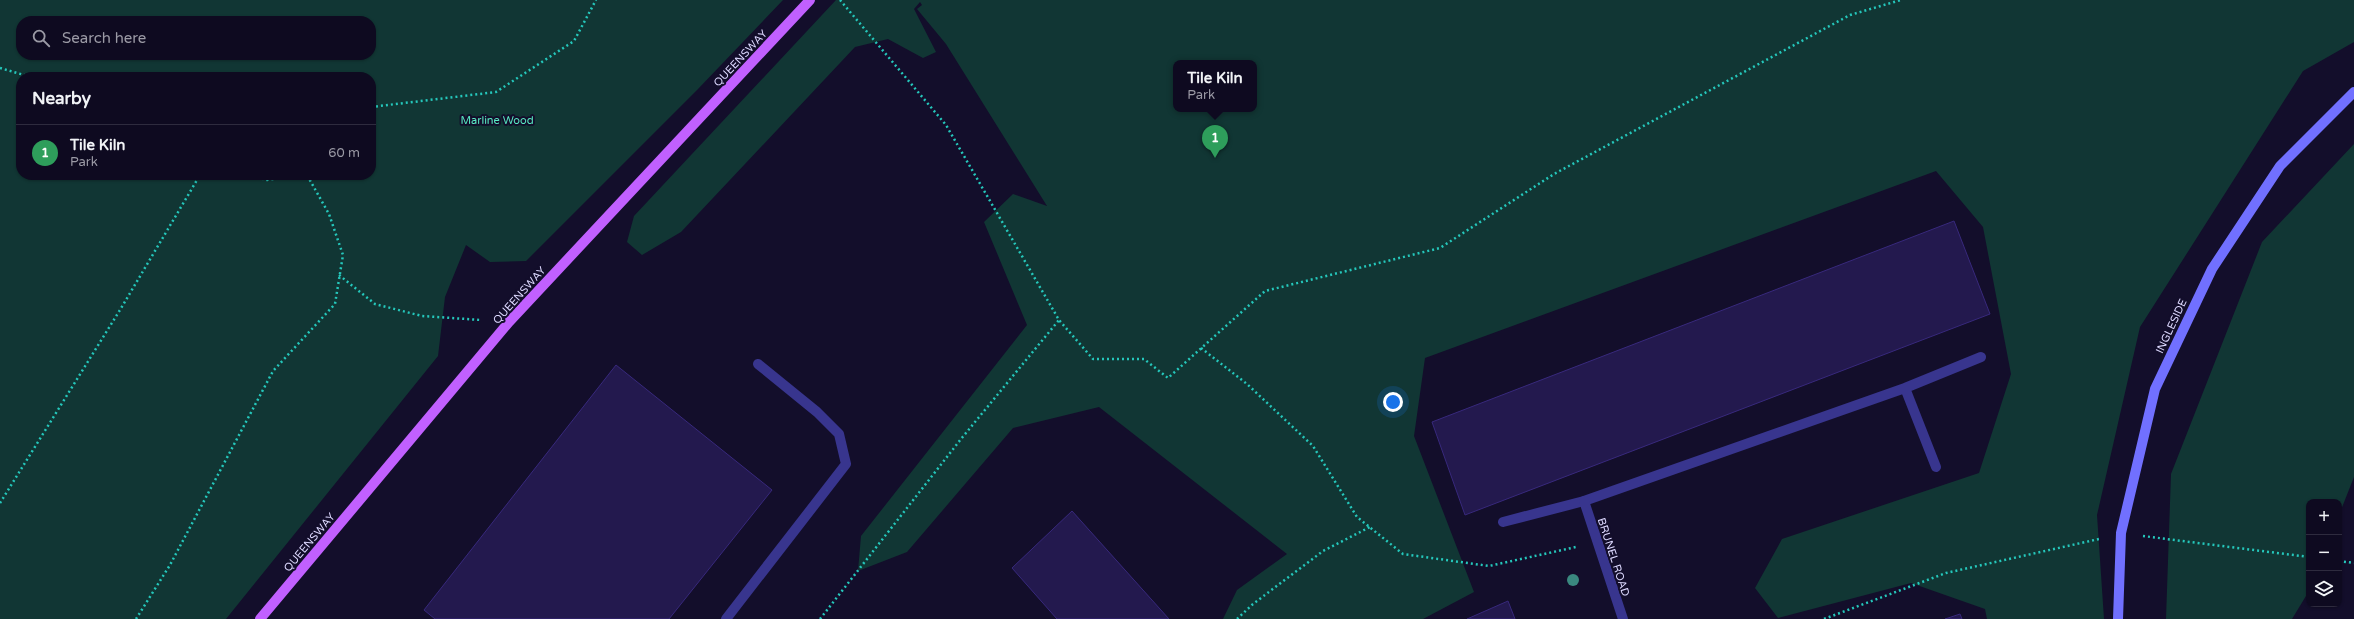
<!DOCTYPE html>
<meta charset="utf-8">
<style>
:root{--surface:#0e0a20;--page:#1c182d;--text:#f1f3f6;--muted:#9b9aa5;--line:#2e2b3e;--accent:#d93025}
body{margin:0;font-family:"Varela Round",sans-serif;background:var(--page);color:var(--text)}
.controls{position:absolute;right:12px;bottom:12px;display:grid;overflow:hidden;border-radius:8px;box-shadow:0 1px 3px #0004}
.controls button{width:36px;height:36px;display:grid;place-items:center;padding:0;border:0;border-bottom:1px solid var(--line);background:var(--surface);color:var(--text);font:20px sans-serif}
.you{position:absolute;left:1393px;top:402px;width:14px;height:14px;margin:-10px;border:3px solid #fff;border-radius:50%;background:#1a73e8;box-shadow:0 0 0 6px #1a73e833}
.badge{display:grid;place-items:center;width:26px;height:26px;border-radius:50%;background:var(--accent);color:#fff;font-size:13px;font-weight:700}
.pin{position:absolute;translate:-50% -33px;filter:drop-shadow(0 1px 2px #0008)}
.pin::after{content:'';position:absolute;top:21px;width:14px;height:12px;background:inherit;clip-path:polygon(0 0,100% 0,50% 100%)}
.popup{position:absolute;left:1173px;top:60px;width:84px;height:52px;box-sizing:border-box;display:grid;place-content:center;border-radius:8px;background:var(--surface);filter:drop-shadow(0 1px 3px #0005);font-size:13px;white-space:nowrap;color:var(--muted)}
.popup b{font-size:15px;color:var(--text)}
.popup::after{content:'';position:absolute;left:50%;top:100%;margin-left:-8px;border:8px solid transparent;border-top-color:var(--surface)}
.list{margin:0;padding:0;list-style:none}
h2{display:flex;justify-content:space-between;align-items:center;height:52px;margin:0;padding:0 16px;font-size:17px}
h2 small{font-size:13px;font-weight:400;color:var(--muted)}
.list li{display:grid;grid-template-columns:26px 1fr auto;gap:12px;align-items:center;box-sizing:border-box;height:56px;padding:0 16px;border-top:1px solid var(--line)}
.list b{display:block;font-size:15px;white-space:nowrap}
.list p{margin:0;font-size:13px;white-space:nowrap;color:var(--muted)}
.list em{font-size:13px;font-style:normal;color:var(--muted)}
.icon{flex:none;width:22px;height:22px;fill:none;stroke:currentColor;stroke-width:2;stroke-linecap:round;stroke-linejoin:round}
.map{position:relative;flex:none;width:2354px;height:619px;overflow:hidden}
.search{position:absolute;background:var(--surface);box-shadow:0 1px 3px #0004;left:16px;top:16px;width:360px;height:44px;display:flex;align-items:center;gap:10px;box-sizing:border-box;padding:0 14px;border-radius:16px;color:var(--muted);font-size:15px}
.panel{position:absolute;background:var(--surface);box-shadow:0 1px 3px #0004;left:16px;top:72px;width:360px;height:108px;border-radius:16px}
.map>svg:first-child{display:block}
</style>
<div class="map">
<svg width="2354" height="619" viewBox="0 0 2354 619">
<rect width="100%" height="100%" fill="#130e2b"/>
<path fill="#113634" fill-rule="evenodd" d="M0,0H783L698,89L526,261L490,262L466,245L445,297L438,356L226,619H0ZM21,21H371V55H21ZM21,77H371V175H21Z
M836,0H2354V42L2303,71L2140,327L2097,515L2104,619H1987L1985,609L1911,583L1778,618L1755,588L1782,539L1979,473L2011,374L1983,227L1936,171L1425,358L1414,436L1474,592L1423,619H1223L1237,590L1287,554L1099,407L1013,428L907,552L858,571L861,536L1027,325L984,222L1013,194L1047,206L946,44L917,9L922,5L920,2L914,9L936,52L923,58L888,39L855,47L681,232L642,255L627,242L634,216ZM1176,63H1254V109H1176Z
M2354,144V477L2339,515V502H2309V591L2292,619H2166L2171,474L2262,242Z"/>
<path fill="#23194e" stroke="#38297c" d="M1954,221L1990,314L1465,515L1432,422Z
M616,365L772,490L669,619H435L424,610Z
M1072,511L1169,619H1057L1012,568Z
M1508,601L1515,619H1467Z
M1960,614L1962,619H1945Z"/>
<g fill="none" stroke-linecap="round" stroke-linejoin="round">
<path stroke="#25c7bb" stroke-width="2.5" stroke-dasharray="2 3" stroke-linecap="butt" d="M840,0L946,125L1059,320L1093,359H1144L1168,378L1265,291L1440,248L1554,174L1850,15L1901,0
M0,68L31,77
M371,107L496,92L574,41L596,0
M247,175L267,180L296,175
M339,275L375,304L422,316L481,320
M1201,348L1247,384L1313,446L1357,517L1403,554L1489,566L1576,547
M0,503L120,310L200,175
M2143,536L2309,557
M2339,561L2354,563
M136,619L170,565L273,371L335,304L343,255L329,214L307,175
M820,619L961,439L1059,320
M1237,619L1253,604L1323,551L1370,527
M1824,619L1946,573L2099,539"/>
<path stroke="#38358e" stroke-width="10" d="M1905,388L1936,467
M1503,522L1584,501L1905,388L1981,357
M726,619L846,464L839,434L817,412L758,364"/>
<path stroke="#38358e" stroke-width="10" d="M1584,501L1623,619"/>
<path stroke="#7170ff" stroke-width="10" d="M2118,619L2121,533L2155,389L2212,269L2280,166L2354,92"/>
<path stroke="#c160ff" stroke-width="10" d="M260,619L509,322L810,0"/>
</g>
<circle fill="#3a887f" cx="1573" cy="580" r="6"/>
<g text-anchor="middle" stroke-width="4" stroke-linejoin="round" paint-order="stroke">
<g font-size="11" fill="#ddd9ff" stroke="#130e2b">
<text transform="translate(740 58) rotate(-47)" y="4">QUEENSWAY</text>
<text transform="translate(519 295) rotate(-48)" y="4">QUEENSWAY</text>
<text transform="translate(2171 326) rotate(-65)" y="4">INGLESIDE</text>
<text transform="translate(309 542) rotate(-50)" y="4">QUEENSWAY</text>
<text transform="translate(1614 557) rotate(72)" y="4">BRUNEL ROAD</text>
</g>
<g font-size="11" fill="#59ebc4" stroke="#130e2b">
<text x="497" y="124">Marline Wood</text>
</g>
</g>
</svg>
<div class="controls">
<button>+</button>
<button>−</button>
<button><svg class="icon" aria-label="layers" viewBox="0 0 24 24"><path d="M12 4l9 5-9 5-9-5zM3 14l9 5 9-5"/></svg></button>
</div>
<div class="you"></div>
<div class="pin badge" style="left:1215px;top:158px;background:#2e9e5b">1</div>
<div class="popup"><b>Tile Kiln</b>Park</div>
<div class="search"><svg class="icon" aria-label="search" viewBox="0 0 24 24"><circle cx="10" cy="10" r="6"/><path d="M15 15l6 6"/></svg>Search here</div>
<section class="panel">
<h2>Nearby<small></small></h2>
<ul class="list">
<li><span class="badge" style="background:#2e9e5b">1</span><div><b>Tile Kiln</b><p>Park</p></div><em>60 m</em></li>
</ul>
</section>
</div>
